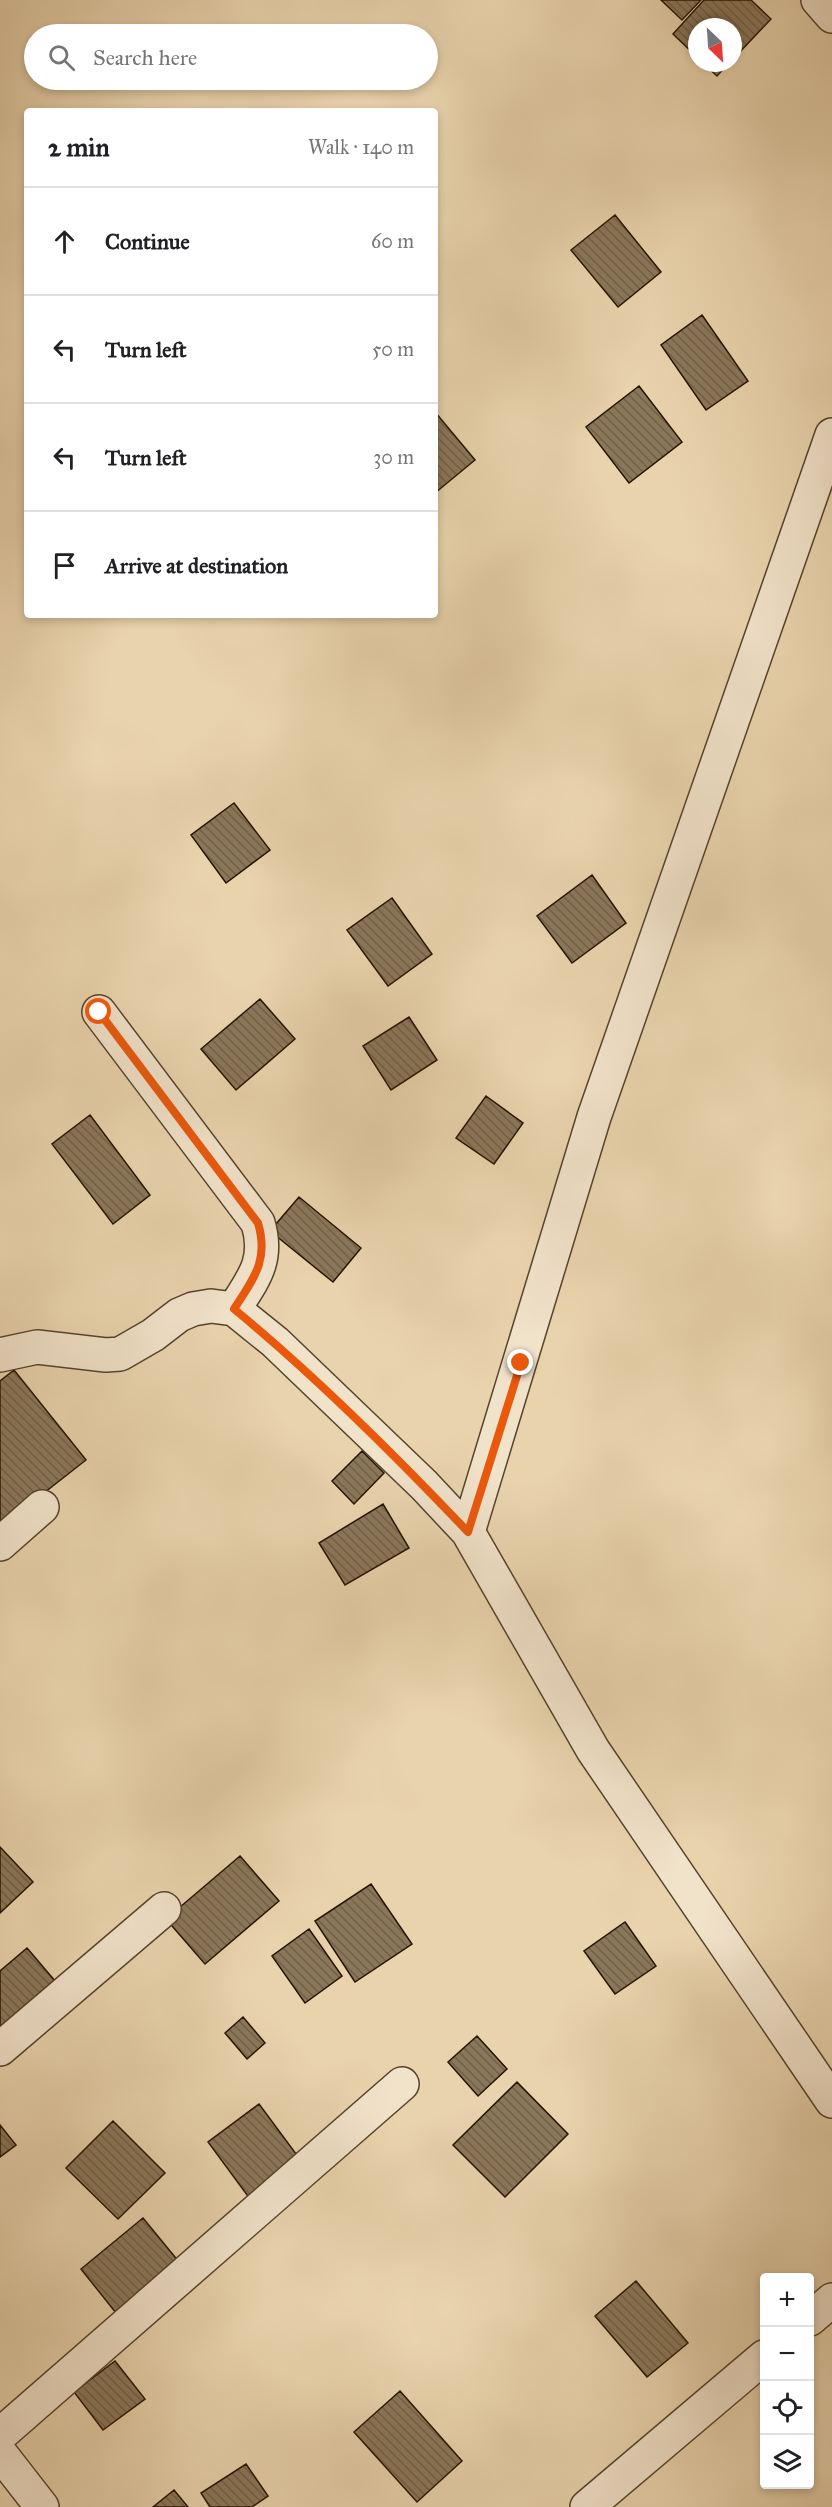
<!DOCTYPE html>
<meta charset="utf-8">
<style>
:root{--surface:#fff;--page:#f6f6f6;--text:#202124;--muted:#757577;--line:#e0e0e0}
body{margin:0;font-family:"IM FELL Great Primer",serif;background:var(--page);color:var(--text)}
.controls{position:absolute;right:18px;bottom:18px;display:grid;overflow:hidden;border-radius:6px;box-shadow:0 3px 9px #0003}
.controls button{width:54px;height:54px;display:grid;place-items:center;padding:0;border:0;border-bottom:2px solid var(--line);background:var(--surface);color:var(--text);font:30px sans-serif}
.compass{position:absolute;left:688px;top:18px;width:54px;height:54px;border-radius:50%;background:var(--surface);box-shadow:0 3px 9px #0003;rotate:155deg}
.stop{position:absolute;width:18px;height:18px;margin:-14px;border:4px solid #ea580c;border-radius:50%;background:#fff}
.stop.end{background:#ea580c;border-color:#fff;box-shadow:0 2px 6px #0008}
.list{margin:0;padding:0;list-style:none}
h2{display:flex;justify-content:space-between;align-items:center;height:78px;margin:0;padding:0 24px;font-size:26px}
h2 small{font-size:20px;font-weight:400;color:var(--muted)}
.list li{display:grid;grid-template-columns:39px 1fr auto;gap:18px;align-items:center;box-sizing:border-box;height:108px;padding:0 24px;border-top:2px solid var(--line)}
.list b{display:block;font-size:22px;white-space:nowrap}
.list em{font-size:20px;font-style:normal;color:var(--muted)}
.icon{flex:none;width:33px;height:33px;fill:none;stroke:currentColor;stroke-width:2;stroke-linecap:round;stroke-linejoin:round}
.map{position:relative;flex:none;width:832px;height:2507px;overflow:hidden}
.search{position:absolute;background:var(--surface);box-shadow:0 3px 9px #0003;left:24px;top:24px;width:414px;height:66px;display:flex;align-items:center;gap:15px;box-sizing:border-box;padding:0 21px;border-radius:33px;color:var(--muted);font-size:22px}
.panel{position:absolute;background:var(--surface);box-shadow:0 3px 9px #0003;left:24px;top:108px;width:414px;height:510px;border-radius:6px}
.map>svg:first-child{display:block}
</style>
<div class="map">
<svg width="832" height="2507" viewBox="0 0 832 2507">
<defs>
<pattern id="building-back-hatch" width="6" height="6" patternUnits="userSpaceOnUse" patternTransform="scale(1.5)"><rect width="6" height="6" fill="#8a775a"/><path d="M-1 5l2 2M0 0l6 6M5-1l2 2" fill="none" stroke="#716048"/></pattern>
</defs>
<rect width="100%" height="100%" fill="#e9d3ad"/>
<filter id="stains"><feTurbulence type="fractalNoise" baseFrequency=".00333" numOctaves="4"/><feColorMatrix values="0 0 0 0 .2 0 0 0 0 .09 0 0 0 0 .02 0 0 0 .5 -.17"/></filter>
<radialGradient id="worn" r=".72"><stop offset=".6" stop-color="#630" stop-opacity="0"/><stop offset="1" stop-color="#630" stop-opacity=".3"/></radialGradient>
<path fill="url(#building-back-hatch)" stroke="#241300" stroke-width="1.5" d="M661,0H701L682,20Z
M704,0H751L771,19L733,59V27H697V57L673,34Z
M703,63H729L717,76Z
M615,215L661,272L618,307L571,250Z
M702,315L748,381L706,410L661,345Z
M639,386L682,442L629,483L586,427Z
M435,412L475,460L435,493Z
M234,803L270,850L226,883L191,835Z
M592,875L626,923L572,963L537,916Z
M392,898L432,954L388,986L347,930Z
M260,999L295,1039L236,1090L201,1049Z
M409,1017L437,1060L391,1090L363,1046Z
M486,1096L523,1123L494,1164L456,1138Z
M90,1115L150,1195L113,1224L52,1144Z
M299,1197L361,1248L333,1282L270,1231Z
M14,1370L86,1460L3,1525L0,1521V1381Z
M362,1451L384,1473L354,1504L332,1481Z
M383,1504L409,1548L345,1585L319,1543Z
M0,1847L33,1882L0,1913Z
M240,1856L279,1901L205,1964L166,1919Z
M371,1884L412,1944L355,1982L315,1921Z
M625,1922L656,1966L615,1994L584,1951Z
M309,1929L342,1976L305,2003L272,1956Z
M27,1948L61,1988L0,2040V1971Z
M243,2017L265,2043L247,2059L225,2033Z
M477,2036L507,2069L478,2096L448,2062Z
M517,2082L568,2134L505,2197L453,2145Z
M259,2104L305,2166L253,2203L208,2142Z
M113,2121L165,2173L118,2219L66,2168Z
M0,2125L16,2145L0,2157Z
M143,2218L179,2262L116,2313L81,2269Z
M636,2281L688,2343L647,2377L595,2316Z
M115,2361L145,2399L103,2430L74,2392Z
M400,2391L462,2461L417,2502L354,2432Z
M246,2464L268,2496L252,2507H210L201,2493Z
M174,2490L188,2507H153Z"/>
<g fill="none" stroke-linecap="round" stroke-linejoin="round">
<defs>
<path id="street" d="M818,0L832,16
M99,1012L258,1223C269,1260 254,1278 234,1309
M0,1355L37,1347L106,1355L120,1354L153,1335L179,1315L193,1309L211,1306L234,1309L275,1342L424,1485L468,1532L593,1750L832,2101
M468,1532L594,1117L832,435
M0,1544L42,1507
M0,2049L164,1909
M810,2319L832,2300
M0,2435L402,2084
M0,2453L42,2507
M587,2507L764,2357"/>
</defs>
<use href="#street" stroke="#55432b" stroke-width="36"/>
<use href="#street" stroke="#f1e2ca" stroke-width="33"/>
</g>
<g fill="none" stroke-linecap="round" stroke-linejoin="round">
<path stroke="#ea580c" stroke-width="8" d="M99,1012L258,1223C269,1260 254,1278 234,1309C317,1377 394,1454 468,1532L521,1363"/>
</g>
<rect width="100%" height="100%" filter="url(#stains)"/>
<rect width="100%" height="100%" fill="url(#worn)"/>
</svg>
<div class="controls">
<button>+</button>
<button>−</button>
<button><svg class="icon" aria-label="locate" viewBox="0 0 24 24"><circle cx="12" cy="12" r="6"/><path d="M12 2v4M12 18v4M2 12h4M18 12h4"/></svg></button>
<button><svg class="icon" aria-label="layers" viewBox="0 0 24 24"><path d="M12 4l9 5-9 5-9-5zM3 14l9 5 9-5"/></svg></button>
</div>
<svg class="compass" viewBox="-18 -18 36 36"><path d="M0-13l5 13h-10z" fill="#e53935"/><path d="M0 13l5-13h-10z" fill="#757577"/></svg>
<div class="stop" style="left:99px;top:1012px"></div>
<div class="stop end" style="left:521px;top:1363px"></div>
<div class="search"><svg class="icon" aria-label="search" viewBox="0 0 24 24"><circle cx="10" cy="10" r="6"/><path d="M15 15l6 6"/></svg>Search here</div>
<section class="panel">
<h2>2 min<small>Walk · 140 m</small></h2>
<ul class="list">
<li><svg class="icon" aria-label="ahead" viewBox="0 0 24 24"><path d="M12 20V5M6 11l6-6 6 6"/></svg><div><b>Continue</b></div><em>60 m</em></li>
<li><svg class="icon" aria-label="left" viewBox="0 0 24 24"><path d="M17 20v-9H6M10 6l-5 5 5 5"/></svg><div><b>Turn left</b></div><em>50 m</em></li>
<li><svg class="icon" aria-label="left" viewBox="0 0 24 24"><path d="M17 20v-9H6M10 6l-5 5 5 5"/></svg><div><b>Turn left</b></div><em>30 m</em></li>
<li><svg class="icon" aria-label="arrive" viewBox="0 0 24 24"><path d="M6 21V4h12l-3 4 3 4H6"/></svg><div><b>Arrive at destination</b></div></li>
</ul>
</section>
</div>
